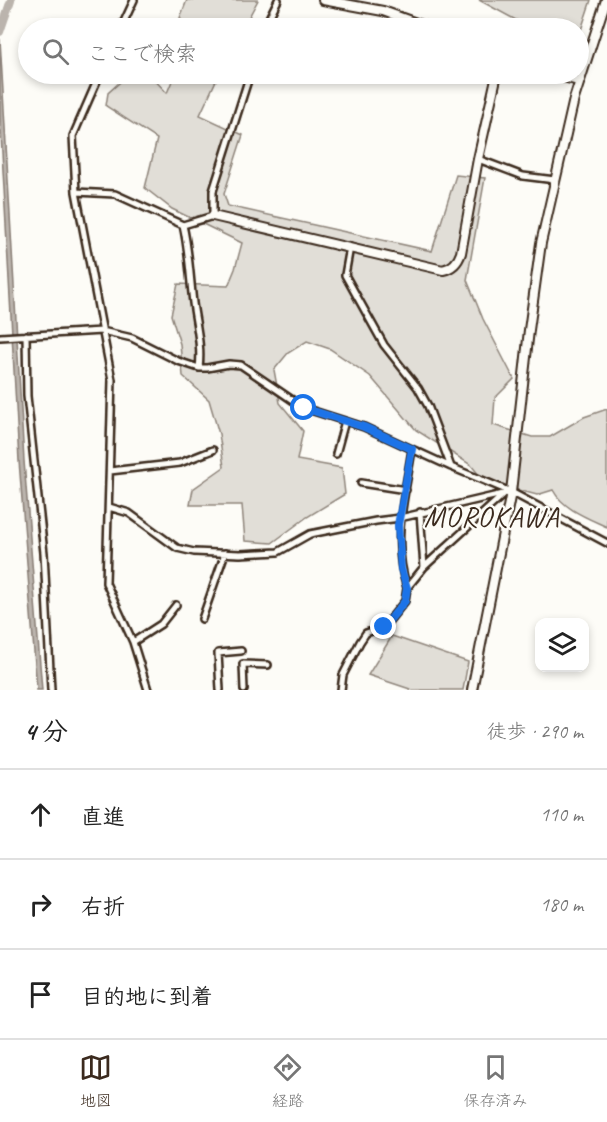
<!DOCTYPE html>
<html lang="ja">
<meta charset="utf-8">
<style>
:root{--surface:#fff;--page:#f2f2f2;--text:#222;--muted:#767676;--line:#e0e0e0;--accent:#3b2a1e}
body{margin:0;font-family:Caveat,"Klee One",sans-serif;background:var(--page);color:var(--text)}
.controls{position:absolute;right:18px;bottom:18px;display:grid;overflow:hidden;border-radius:12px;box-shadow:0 3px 9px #0003}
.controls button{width:54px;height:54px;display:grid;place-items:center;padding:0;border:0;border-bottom:2px solid var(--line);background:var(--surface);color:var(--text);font:30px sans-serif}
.stop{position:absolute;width:18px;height:18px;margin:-14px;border:4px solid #1a73e8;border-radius:50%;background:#fff}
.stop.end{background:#1a73e8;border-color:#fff;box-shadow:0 2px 6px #0008}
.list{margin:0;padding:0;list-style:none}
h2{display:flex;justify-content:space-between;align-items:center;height:78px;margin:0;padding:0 24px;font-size:26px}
h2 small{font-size:20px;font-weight:400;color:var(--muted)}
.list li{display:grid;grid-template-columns:39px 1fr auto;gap:18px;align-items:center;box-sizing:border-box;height:90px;padding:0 24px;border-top:2px solid var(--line)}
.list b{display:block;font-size:22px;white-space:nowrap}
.list em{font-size:20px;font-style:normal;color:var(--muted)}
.icon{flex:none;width:33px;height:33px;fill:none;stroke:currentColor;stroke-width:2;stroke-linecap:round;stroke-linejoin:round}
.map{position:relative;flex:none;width:607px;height:690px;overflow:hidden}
.search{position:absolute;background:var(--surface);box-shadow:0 3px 9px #0003;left:18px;right:18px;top:18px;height:66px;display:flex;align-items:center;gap:15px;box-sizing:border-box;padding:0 21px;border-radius:33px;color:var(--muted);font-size:22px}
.sheet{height:348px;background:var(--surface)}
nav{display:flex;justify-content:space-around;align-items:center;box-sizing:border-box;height:84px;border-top:2px solid var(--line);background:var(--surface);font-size:16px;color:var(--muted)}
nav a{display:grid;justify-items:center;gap:3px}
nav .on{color:var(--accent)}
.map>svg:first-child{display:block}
</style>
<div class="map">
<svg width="607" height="690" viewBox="0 0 607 690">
<rect width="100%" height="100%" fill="#fdfcf7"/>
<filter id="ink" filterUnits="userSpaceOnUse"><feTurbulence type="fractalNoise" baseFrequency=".0167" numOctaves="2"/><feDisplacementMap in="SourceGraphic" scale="12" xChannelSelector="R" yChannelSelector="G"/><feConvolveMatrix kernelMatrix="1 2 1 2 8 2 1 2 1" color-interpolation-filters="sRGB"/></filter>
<g filter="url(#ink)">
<path fill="#e1ded7" stroke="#8e847a" stroke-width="1.5" d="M187,0H258L243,28H186L180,18Z
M479,0H591L579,36L578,28H537L525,25Z
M129,74H149L167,93L175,74H219L200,115L243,135L224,194L228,206L432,251L456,175L485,178L467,280L483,319L514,379L495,398L493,425L532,437H550L584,417L607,409V527C588,518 563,509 553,490L537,495L484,481L471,465L416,430L370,376L330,349L307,341L288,353L274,370L280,403L303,431L297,460L342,468L345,494L307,517L272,543L245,541L242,505H190L193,489L224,467L219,434L209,400L183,376L180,344L171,315L178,284L228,286L235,269L242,243L172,209L145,188L157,139L106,106L108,93Z
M392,636L468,662L463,690H413L368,675Z"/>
<path fill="#bbb4ad" stroke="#887d74" stroke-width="1.5" d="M0,39L24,461L42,690H37L19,461L0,116Z"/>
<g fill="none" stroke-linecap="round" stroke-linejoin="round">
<path stroke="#bbb4ad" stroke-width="8" d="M0,32L11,0"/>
<defs>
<path id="street" d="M121,28L134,0
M264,28L278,0
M100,74L73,136L76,192L112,380L106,583L133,642L148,690
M478,159L523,176L555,180
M76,192L115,194L183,225L213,216V191L250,74
M183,225C189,251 190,277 193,303C196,325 202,346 199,368
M350,247L345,275L384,345L418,388L428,406L451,467
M26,335L27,396L44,553L51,690
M0,337L102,331L132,338L178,361L199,368H207L229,364L241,365L304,408L364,427L451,467L511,492L607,543
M336,454L345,421
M110,471L180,463L213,450
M361,483L406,490
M109,507L129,513L177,548L194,552L240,554L278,552L310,534L376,521L400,518L511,492
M420,512L424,567
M407,588C391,538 405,499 412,449
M202,619L225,553
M133,642L161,624L176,605
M220,690L218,653L241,651
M244,690L243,664L268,665
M341,690L343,675L360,642L366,633L384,627L405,601L407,588L424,567L503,495"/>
<path id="secondary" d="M323,0L383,11L430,28
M551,74L579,81
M213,216L443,270C453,268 458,262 461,253L478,159L497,74
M472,690L511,492L529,330L541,243L574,99L606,0"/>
</defs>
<use href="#street" stroke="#3b2a1e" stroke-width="10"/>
<use href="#secondary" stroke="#3b2a1e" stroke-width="12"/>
<use href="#street" stroke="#fdfcf7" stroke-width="5"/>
<use href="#secondary" stroke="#fdfcf7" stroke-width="8"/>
</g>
</g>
<g fill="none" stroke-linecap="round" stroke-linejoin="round" filter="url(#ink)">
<path stroke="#1a73e8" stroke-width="8" d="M304,408L364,427L412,449L398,525L401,569L407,588L405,601L384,627"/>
</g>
<g text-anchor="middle" stroke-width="4.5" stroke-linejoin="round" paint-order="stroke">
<g font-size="28" letter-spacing="1.5" fill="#3b2a1e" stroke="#fdfcf7">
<text x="492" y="526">MOROKAWA</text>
</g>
</g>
</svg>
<div class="controls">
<button><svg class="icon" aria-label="layers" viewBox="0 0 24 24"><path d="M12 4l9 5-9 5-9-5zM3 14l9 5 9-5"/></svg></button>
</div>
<div class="stop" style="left:304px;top:408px"></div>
<div class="stop end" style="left:384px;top:627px"></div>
<div class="search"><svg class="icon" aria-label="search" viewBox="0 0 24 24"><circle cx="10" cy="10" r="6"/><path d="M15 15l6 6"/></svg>ここで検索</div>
</div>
<section class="sheet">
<h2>4 分<small>徒歩 · 290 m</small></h2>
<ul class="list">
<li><svg class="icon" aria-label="ahead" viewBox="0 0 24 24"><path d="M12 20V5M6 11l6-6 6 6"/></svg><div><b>直進</b></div><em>110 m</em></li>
<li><svg class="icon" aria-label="right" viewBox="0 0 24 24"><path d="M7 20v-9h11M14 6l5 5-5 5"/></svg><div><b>右折</b></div><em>180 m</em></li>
<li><svg class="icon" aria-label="arrive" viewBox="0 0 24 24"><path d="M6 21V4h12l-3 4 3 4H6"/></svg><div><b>目的地に到着</b></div></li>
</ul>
</section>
<nav>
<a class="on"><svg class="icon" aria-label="map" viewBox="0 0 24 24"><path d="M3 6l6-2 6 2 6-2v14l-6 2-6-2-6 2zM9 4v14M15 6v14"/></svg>地図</a>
<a><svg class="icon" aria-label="directions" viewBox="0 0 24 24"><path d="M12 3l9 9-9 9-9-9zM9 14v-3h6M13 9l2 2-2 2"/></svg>経路</a>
<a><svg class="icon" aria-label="saved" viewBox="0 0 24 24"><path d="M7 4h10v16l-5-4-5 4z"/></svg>保存済み</a>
</nav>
